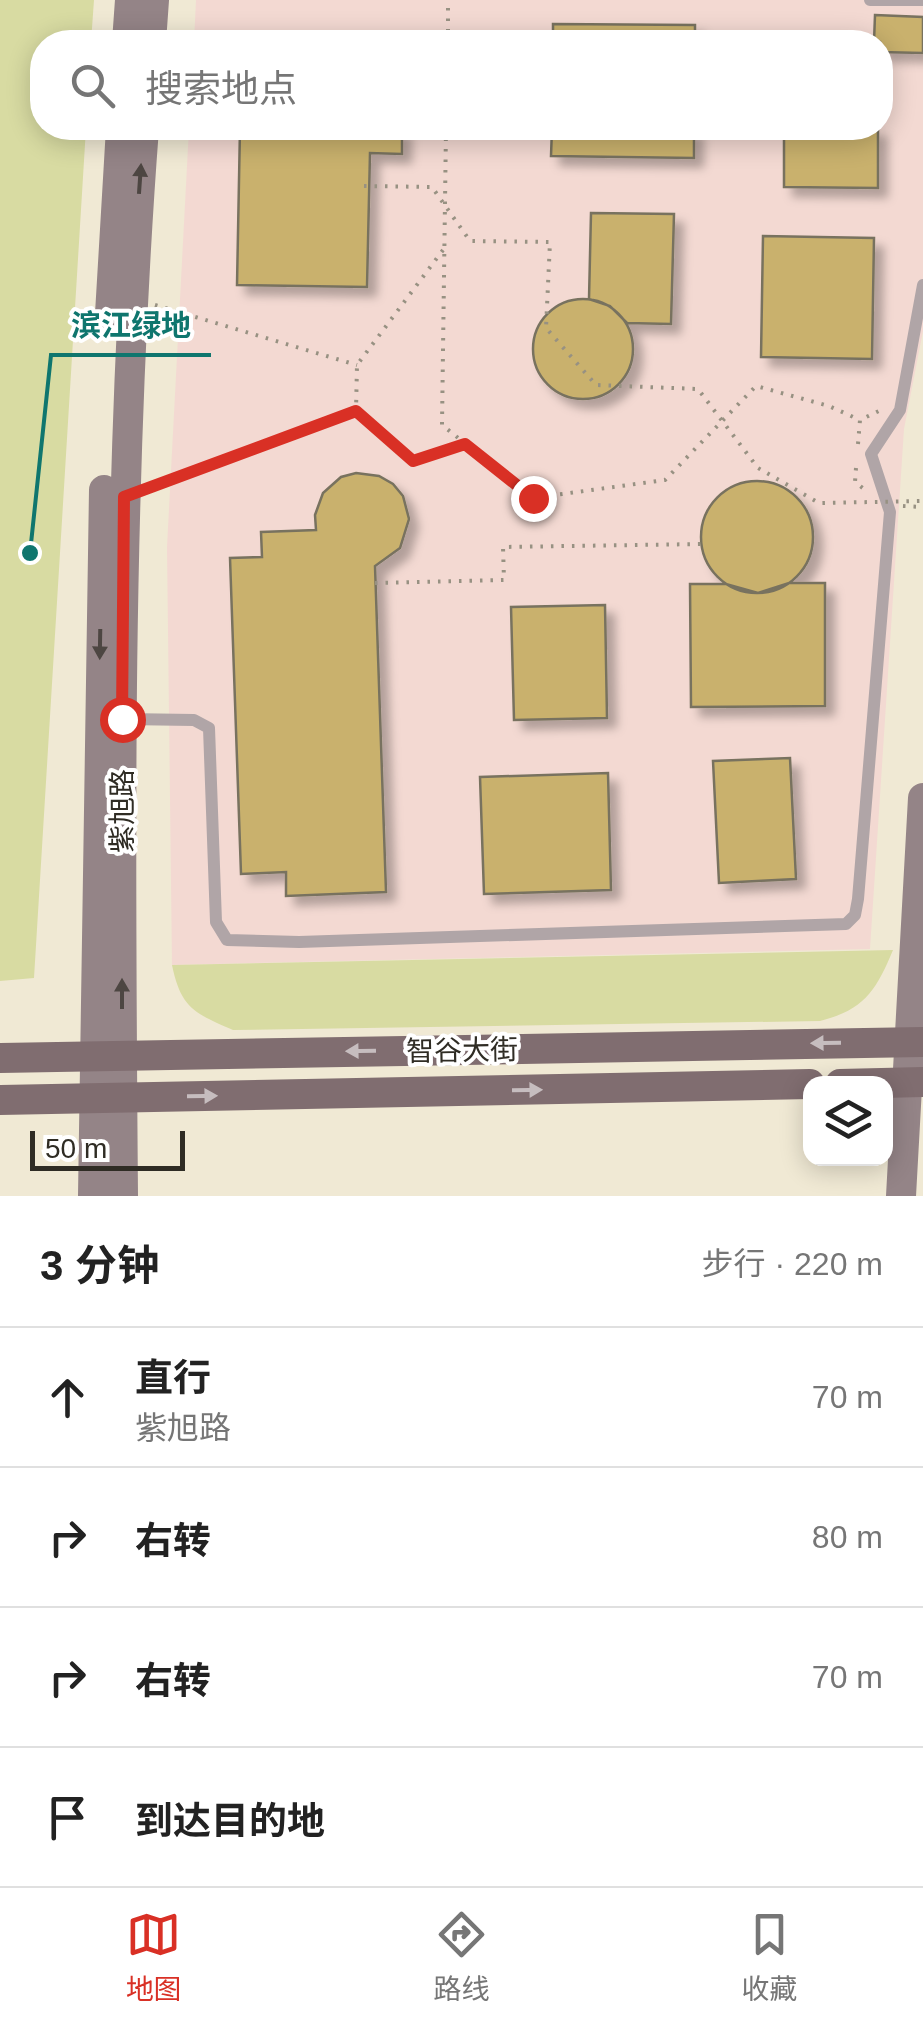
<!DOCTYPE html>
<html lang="zh">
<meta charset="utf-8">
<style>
:root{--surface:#fff;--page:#f2f2f2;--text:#222;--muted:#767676;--line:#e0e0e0;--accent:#d93025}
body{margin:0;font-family:Arial,"Noto Sans SC",sans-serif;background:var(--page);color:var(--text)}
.controls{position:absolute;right:30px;bottom:30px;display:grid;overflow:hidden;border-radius:20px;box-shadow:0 5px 25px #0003}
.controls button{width:90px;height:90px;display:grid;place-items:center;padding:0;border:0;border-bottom:2px solid var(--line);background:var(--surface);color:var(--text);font:50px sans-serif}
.scale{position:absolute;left:30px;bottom:25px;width:155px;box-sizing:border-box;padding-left:10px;border:5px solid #2f2c24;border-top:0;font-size:28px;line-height:35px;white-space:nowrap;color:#2f2c24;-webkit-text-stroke:8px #fff;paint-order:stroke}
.stop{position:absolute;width:30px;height:30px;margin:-22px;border:8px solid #d93025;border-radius:50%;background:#fff}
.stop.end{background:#d93025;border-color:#fff;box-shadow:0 2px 10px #0008}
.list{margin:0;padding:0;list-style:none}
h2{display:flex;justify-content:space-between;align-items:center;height:130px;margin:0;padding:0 40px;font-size:42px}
h2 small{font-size:32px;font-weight:400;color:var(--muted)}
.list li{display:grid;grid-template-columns:65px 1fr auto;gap:30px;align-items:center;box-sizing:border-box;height:140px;padding:0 40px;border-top:2px solid var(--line)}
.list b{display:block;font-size:38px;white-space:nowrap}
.list p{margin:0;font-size:32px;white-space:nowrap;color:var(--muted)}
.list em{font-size:32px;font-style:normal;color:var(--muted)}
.icon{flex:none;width:55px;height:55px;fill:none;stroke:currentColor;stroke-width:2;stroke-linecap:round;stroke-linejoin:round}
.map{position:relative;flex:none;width:923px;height:1196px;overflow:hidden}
.search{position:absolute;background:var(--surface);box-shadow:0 5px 25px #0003;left:30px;right:30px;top:30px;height:110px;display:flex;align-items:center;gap:25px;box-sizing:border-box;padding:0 35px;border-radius:40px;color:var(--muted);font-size:38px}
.sheet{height:690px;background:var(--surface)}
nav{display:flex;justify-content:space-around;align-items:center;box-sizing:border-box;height:140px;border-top:2px solid var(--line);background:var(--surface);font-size:28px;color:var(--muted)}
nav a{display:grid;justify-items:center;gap:5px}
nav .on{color:var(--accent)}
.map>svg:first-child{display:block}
</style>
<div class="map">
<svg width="923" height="1196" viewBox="0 0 923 1196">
<defs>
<filter id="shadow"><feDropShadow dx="9" dy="9" stdDeviation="5" flood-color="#0004"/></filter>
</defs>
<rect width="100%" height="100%" fill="#f0e9d4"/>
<path fill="#f3d9d2" d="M196,0H923V331L904,429L870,949L172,965L167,547L189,128H880V42H194Z"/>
<path fill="#d8dba2" d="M0,0H94L91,42H42V128H86L34,978L0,981Z
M893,950C876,991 864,1010 820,1021L233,1030C194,1013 181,1008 172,965Z"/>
<path fill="#c9b16d" stroke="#78725f" stroke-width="2.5" filter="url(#shadow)" d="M875,15L923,17V53L880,52V42H874Z
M553,24L695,25V42H553Z
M241,34L404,38V42H241Z
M240,128H402V154L370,153L367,287L237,285Z
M552,128H694V158L551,156Z
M784,128H878V188L784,187Z
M591,213L674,214L671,324L627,323L610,306L589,299Z
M763,236L874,238L872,359L761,357Z
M533 349a50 50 0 1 1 100 0a50 50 0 1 1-100 0Z
M356,473L379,476L393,484L403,496L409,519L400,548L375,566L386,892L286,896V872L241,874L230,558L262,557L261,532L316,530L315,515L323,493L341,477Z
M701 537a56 56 0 1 1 112 0a56 56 0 1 1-112 0Z
M789,583H825V706L691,707L690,584H726L758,593Z
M605,605L607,718L514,720L511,607Z
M790,758L796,879L719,883L713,761Z
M608,773L611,890L484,894L480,777Z"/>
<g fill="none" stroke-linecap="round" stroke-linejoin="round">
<path stroke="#979182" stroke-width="4" stroke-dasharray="2.5 8" stroke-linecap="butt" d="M448,42V0
M446,128L442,425L533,498L665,480L756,386L829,406L860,420
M443,250L357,365L356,411L413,461L465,444
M155,305L357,365
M858,444L860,420L883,409
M856,468L855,482L864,489
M150,488L356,411
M903,506L923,507
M375,583L504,580L503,547L703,544"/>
<path stroke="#b0a5a7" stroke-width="12" d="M870,0H923
M124,719L194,720L209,728L216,922L227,940L299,942L846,924L855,915L858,899L890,512L871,454L900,410L923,285"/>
<path stroke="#948487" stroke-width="30" d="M127,42L130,0
M151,42L154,0
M110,314L121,128
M93,1196L104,490
M123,1196C120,840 117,483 144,128
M901,1196L923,798"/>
<path stroke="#806d70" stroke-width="30" d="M0,1058L923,1042
M840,1084L923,1082
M0,1100L810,1084"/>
<path stroke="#979182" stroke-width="4" stroke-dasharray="2.5 8" stroke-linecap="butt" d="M364,186L432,187L470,241L550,242L546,328L596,385L698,389L758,468L819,503L923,501"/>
</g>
<defs><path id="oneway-solid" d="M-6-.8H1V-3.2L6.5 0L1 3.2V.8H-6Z" transform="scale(2.5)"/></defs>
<g fill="#4d4642">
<use href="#oneway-solid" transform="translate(140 179) rotate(-86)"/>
<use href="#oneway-solid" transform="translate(100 644) rotate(91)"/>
<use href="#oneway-solid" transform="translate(122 994) rotate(-90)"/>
</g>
<g fill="#c6bdbf">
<use href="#oneway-solid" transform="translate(826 1043) rotate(179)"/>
<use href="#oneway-solid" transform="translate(361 1051) rotate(179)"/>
<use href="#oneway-solid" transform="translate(527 1090) rotate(-1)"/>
<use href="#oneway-solid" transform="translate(202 1096) rotate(-1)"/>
</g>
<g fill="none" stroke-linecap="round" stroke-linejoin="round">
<path stroke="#d93025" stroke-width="12" d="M122,719L124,497L356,411L413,461L465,444L533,498"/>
</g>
<g text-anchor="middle" stroke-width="8" stroke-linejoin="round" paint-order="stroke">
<g font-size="28" fill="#2f2c24" stroke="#fff">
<text transform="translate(122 811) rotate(-90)" y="10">紫旭路</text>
<text transform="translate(462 1050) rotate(-1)" y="10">智谷大街</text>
</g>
</g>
<path fill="none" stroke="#0f766e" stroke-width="4" d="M30 553L51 355H211"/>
<circle fill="#0f766e" stroke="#fff" stroke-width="4" cx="30" cy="553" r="10"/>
<g font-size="30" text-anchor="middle" font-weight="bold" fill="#0f766e" stroke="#fff" stroke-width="8" stroke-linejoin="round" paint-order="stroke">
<text x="131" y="336">滨江绿地</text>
</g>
</svg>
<div class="controls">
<button><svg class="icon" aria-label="layers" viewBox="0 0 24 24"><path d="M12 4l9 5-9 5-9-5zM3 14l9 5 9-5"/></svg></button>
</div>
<div class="scale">50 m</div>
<div class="stop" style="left:122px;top:719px"></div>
<div class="stop end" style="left:533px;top:498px"></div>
<div class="search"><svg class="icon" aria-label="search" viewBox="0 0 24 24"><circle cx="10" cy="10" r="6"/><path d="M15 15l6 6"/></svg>搜索地点</div>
</div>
<section class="sheet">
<h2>3 分钟<small>步行 · 220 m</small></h2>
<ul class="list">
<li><svg class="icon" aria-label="ahead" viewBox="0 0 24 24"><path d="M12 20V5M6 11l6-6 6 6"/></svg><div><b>直行</b><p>紫旭路</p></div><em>70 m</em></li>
<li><svg class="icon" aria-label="right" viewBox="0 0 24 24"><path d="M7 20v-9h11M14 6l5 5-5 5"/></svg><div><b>右转</b></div><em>80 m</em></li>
<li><svg class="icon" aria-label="right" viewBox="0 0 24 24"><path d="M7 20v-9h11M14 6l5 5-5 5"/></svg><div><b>右转</b></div><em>70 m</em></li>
<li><svg class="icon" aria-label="arrive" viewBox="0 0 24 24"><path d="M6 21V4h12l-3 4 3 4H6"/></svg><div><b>到达目的地</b></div></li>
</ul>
</section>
<nav>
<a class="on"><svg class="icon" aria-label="map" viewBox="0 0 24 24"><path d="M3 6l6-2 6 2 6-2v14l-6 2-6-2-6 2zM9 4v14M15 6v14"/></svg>地图</a>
<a><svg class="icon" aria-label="directions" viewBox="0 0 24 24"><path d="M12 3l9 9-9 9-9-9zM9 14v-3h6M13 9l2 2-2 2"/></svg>路线</a>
<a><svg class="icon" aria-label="saved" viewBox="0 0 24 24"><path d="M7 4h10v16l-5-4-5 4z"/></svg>收藏</a>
</nav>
